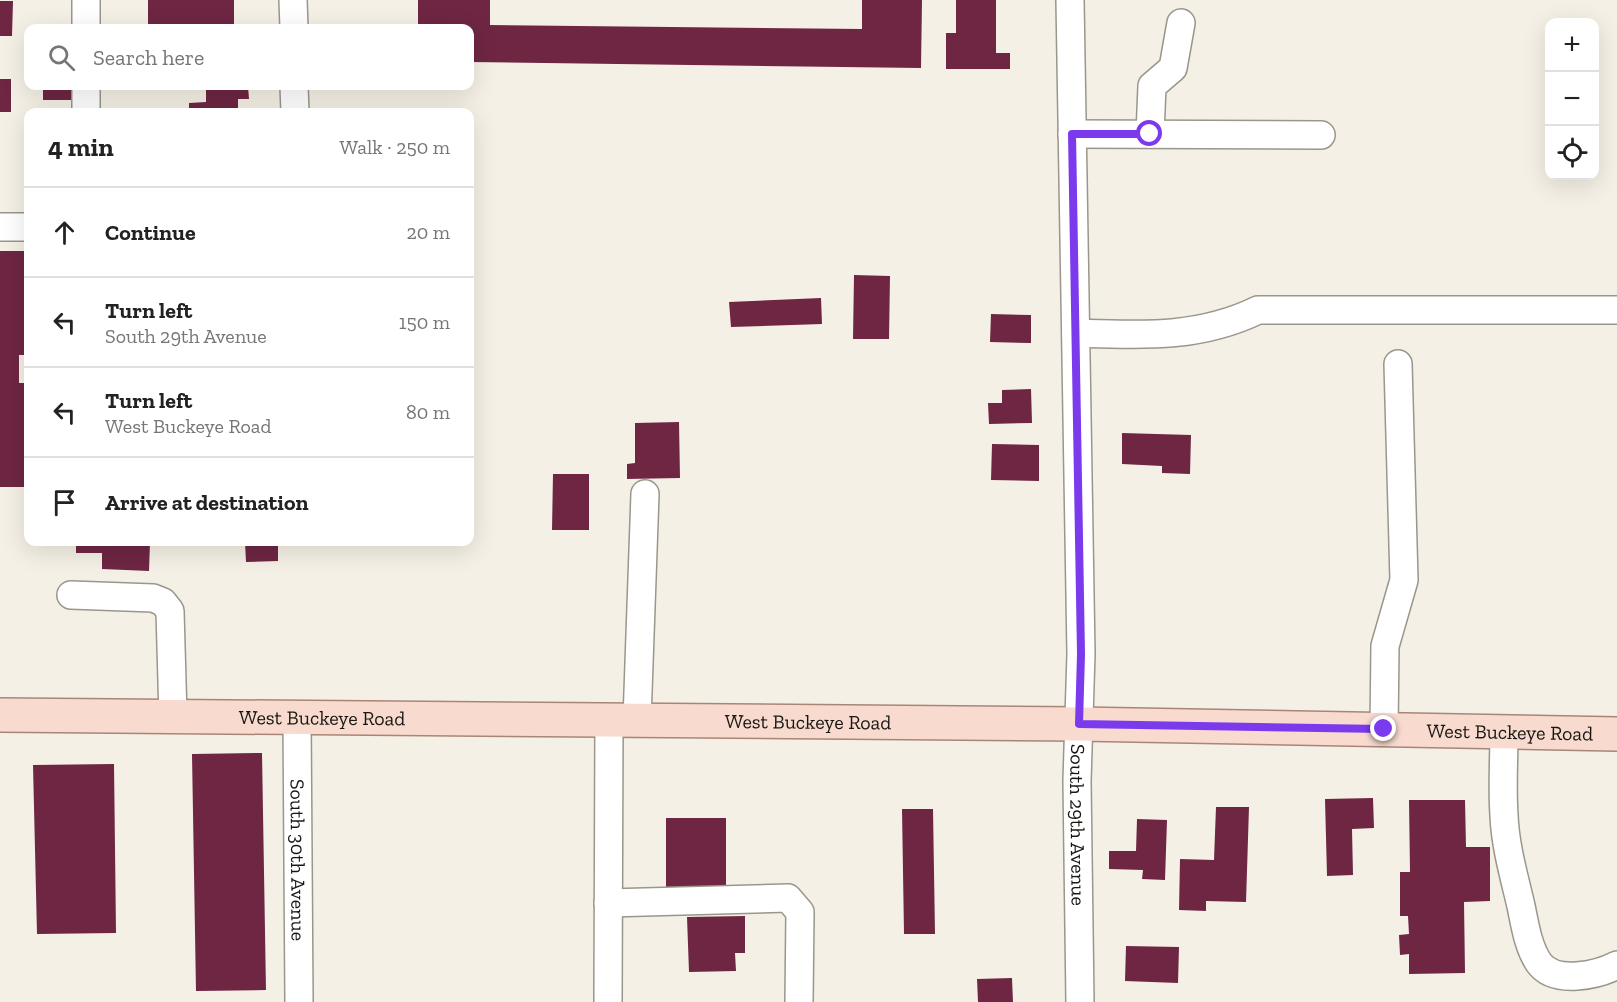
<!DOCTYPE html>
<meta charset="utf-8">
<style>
:root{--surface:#fff;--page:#f6f6f6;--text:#222;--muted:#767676;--line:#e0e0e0}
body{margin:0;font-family:"Zilla Slab",serif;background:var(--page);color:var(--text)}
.controls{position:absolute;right:18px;top:18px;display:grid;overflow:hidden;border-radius:12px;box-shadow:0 6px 24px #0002}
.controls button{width:54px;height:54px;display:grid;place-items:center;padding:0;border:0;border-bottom:2px solid var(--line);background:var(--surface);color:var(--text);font:30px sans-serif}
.stop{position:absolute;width:18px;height:18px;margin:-14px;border:4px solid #7c3aed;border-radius:50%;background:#fff}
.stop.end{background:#7c3aed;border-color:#fff;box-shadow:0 2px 6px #0008}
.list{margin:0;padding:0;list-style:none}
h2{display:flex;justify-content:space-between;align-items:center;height:78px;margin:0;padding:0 24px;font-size:26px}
h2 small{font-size:20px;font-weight:400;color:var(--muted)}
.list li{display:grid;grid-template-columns:39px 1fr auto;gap:18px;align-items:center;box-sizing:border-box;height:90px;padding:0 24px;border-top:2px solid var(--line)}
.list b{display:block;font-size:22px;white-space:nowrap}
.list p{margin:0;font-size:20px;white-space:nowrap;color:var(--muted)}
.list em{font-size:20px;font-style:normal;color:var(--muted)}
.icon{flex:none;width:33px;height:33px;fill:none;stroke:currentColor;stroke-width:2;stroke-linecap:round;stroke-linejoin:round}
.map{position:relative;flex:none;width:1617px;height:1002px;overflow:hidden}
.search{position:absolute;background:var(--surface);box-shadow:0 6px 24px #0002;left:24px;top:24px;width:450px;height:66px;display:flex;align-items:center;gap:15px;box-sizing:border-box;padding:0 21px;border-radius:12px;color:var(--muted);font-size:22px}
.panel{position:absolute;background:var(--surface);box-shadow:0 6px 24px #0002;left:24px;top:108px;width:450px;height:438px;border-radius:12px}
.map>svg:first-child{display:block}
</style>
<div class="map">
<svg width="1617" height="1002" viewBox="0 0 1617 1002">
<rect width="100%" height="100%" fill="#f5f0e5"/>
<path fill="#6e2643" d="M148,0H234V28H148Z
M418,0H490V25L862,29V0H922L921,68L470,62V28H418Z
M956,0H996V53H1010V69H946V33H956Z
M0,1H13L12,36H0Z
M0,79H11V112H0Z
M43,86H75V100H43Z
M206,86H248L249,99H238V112H189V103L206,102Z
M0,251H28V355H19V383H28V487H0Z
M854,275L890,276L889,339H853Z
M821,298L822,324L731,327L729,302Z
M991,314L1031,315V343L990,342Z
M1031,389L1032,423L989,424L988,403H1002V390Z
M679,422L680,478L627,479V464L635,463V423Z
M1122,433L1191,435L1190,474L1162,473V466L1122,464Z
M992,444L1039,445V481L991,480Z
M553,474H589V530H552Z
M76,542H150L149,571L102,569V553H76Z
M245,542H278V561L246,562Z
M262,753L266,990L196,991L192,754Z
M114,764L116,933L37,934L33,765Z
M1373,798L1374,828L1352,829L1353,875L1327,876L1325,799Z
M1409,800H1465L1466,847H1490V901L1464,902L1465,973L1409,974V954L1400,955L1399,935L1409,934L1408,916H1400V872H1410Z
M1216,807H1249L1246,902L1206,901V911L1179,910L1180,859L1214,860Z
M902,809H933L935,934H904Z
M666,818H726V888H666Z
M1137,819L1167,820L1165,880L1142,879L1143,870L1109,869V851H1136Z
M745,916V953H735L736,971L689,972L687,917Z
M1126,946L1179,947L1178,983L1125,981Z
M1012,978L1013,1002H978L977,979Z"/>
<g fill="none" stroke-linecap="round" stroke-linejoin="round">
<defs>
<g id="minor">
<path d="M86,0V28"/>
<path d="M293,0L294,28"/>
<path id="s1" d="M1070,0L1081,654L1077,781L1080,1002"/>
<path d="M86,86V112"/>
<path d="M294,86L295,112"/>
<path d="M1072,134L1321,135"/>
<path d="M1150,134L1152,86L1173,68L1181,23"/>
<path d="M0,227H28"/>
<path d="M1076,333C1141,335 1198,339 1258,310H1617"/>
<path d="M71,595L153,598L163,602L170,611L173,717"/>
<path id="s2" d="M297,718L299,1002"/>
<path d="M637,720L645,494"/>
<path d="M1384,730L1385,646L1404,580L1398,364"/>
<path d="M1504,732C1504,759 1502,787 1504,815C1505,845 1514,876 1521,906C1525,925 1528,947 1539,963C1555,985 1598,975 1617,965"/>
<path d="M608,903L788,898L800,912L799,1002"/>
<path d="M608,1002L609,720"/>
</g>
<g id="major">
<path id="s3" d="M0,715L1079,724L1617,734"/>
</g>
</defs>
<use href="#minor" stroke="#9a968c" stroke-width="30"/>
<use href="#major" stroke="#a78678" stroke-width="36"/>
<use href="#minor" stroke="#fff" stroke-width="27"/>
<use href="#major" stroke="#f8dacf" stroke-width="33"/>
</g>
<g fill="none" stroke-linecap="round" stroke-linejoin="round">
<path stroke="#7c3aed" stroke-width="8" d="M1150,134H1072L1081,654L1079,724L1384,729"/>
</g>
<g text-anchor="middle" stroke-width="6" stroke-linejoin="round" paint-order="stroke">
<g font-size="20" fill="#181713" stroke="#fff">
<text dy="7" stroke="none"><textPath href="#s3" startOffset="322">West Buckeye Road</textPath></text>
<text dy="7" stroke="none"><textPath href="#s3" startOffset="808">West Buckeye Road</textPath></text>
<text dy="7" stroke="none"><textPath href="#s3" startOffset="1510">West Buckeye Road</textPath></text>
<text dy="7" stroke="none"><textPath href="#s1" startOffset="825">South 29th Avenue</textPath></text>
<text dy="7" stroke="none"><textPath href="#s2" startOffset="142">South 30th Avenue</textPath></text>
</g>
</g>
</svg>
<div class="controls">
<button>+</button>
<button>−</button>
<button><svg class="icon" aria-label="locate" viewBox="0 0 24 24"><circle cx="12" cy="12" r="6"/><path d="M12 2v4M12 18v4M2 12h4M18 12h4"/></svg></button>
</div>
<div class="stop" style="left:1150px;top:134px"></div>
<div class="stop end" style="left:1384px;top:729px"></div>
<div class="search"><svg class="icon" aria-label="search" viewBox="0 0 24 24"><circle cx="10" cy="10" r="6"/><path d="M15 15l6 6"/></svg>Search here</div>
<section class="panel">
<h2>4 min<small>Walk · 250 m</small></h2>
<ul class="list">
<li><svg class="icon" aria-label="ahead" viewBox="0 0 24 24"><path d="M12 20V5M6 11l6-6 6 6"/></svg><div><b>Continue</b></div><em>20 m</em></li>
<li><svg class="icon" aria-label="left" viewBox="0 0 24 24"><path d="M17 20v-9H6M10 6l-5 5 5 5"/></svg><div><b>Turn left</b><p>South 29th Avenue</p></div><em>150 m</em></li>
<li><svg class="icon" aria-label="left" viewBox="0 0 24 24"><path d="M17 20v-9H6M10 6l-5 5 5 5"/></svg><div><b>Turn left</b><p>West Buckeye Road</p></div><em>80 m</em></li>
<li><svg class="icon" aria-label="arrive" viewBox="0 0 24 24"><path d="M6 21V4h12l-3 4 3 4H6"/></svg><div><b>Arrive at destination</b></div></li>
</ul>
</section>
</div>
